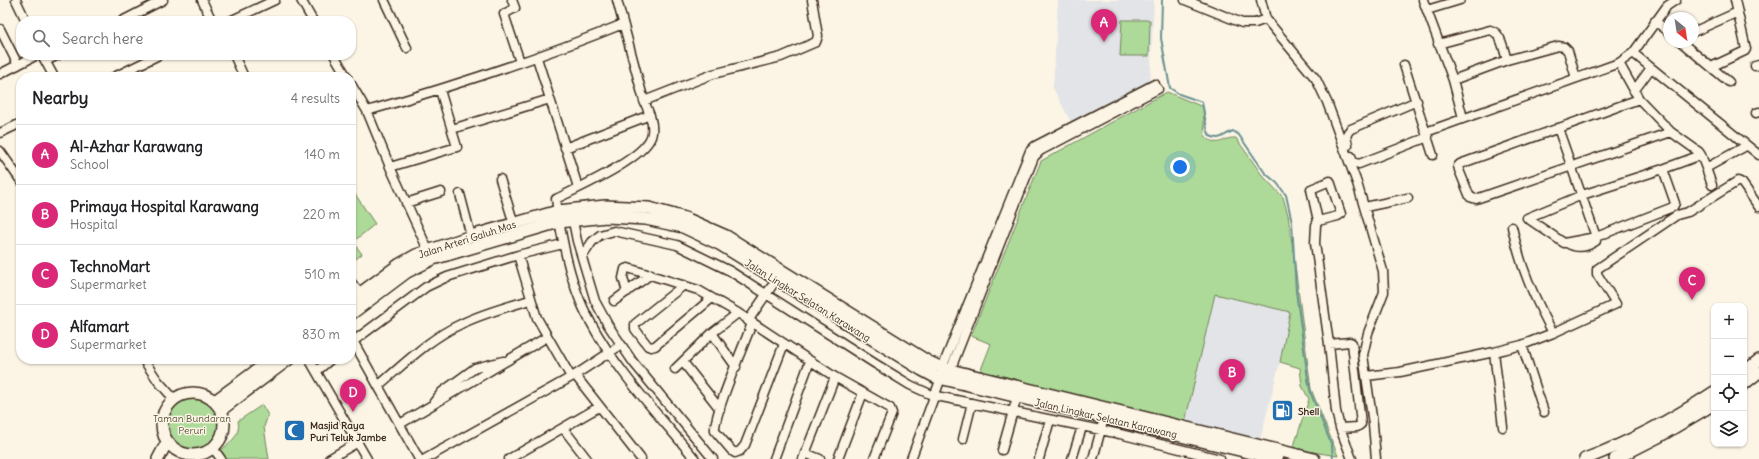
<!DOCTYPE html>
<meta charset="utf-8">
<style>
:root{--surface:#fff;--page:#f6f6f6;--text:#202124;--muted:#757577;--line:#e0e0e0;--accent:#db2777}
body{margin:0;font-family:Delius,sans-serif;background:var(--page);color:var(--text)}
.controls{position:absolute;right:12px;bottom:12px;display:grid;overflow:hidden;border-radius:8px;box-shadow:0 1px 3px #0004}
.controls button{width:36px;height:36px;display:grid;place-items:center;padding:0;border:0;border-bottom:1px solid var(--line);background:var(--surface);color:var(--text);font:20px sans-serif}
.compass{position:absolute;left:1663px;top:12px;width:36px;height:36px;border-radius:50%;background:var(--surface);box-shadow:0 1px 3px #0004;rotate:150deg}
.you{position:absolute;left:1180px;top:167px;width:14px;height:14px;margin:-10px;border:3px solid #fff;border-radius:50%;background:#1a73e8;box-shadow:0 0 0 6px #1a73e833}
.badge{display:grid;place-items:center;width:26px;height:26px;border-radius:50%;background:var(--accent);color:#fff;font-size:13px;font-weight:700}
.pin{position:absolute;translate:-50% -33px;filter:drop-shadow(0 1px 2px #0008)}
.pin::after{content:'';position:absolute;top:21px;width:14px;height:12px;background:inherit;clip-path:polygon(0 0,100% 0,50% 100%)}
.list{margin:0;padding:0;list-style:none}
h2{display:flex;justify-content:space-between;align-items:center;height:52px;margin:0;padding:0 16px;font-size:17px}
h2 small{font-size:13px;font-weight:400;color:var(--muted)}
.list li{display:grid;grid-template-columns:26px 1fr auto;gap:12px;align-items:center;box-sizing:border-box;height:60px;padding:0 16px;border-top:1px solid var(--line)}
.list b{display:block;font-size:15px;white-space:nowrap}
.list p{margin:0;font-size:13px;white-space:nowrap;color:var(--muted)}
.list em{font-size:13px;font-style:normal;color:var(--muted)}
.icon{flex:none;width:22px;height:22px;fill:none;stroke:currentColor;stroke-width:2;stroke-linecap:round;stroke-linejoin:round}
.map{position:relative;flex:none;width:1759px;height:459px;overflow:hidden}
.search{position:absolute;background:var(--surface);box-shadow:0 1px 3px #0004;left:16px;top:16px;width:340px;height:44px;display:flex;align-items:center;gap:10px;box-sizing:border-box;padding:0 14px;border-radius:16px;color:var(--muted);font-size:15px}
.panel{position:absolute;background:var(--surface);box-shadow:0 1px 3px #0004;left:16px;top:72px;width:340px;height:292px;border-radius:16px}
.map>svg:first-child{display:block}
</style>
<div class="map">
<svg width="1759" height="459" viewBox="0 0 1759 459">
<rect width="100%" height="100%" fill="#fcf5e5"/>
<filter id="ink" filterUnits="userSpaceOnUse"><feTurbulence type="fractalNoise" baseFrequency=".025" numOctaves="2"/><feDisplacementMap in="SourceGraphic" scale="8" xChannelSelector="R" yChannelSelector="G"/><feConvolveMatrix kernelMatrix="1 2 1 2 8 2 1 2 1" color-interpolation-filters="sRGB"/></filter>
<g filter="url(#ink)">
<path fill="#e2e4e7" d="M1058,0H1154L1150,84L1072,124L1053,88Z
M1215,294L1290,312L1280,362L1260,440L1185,422Z"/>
<path fill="#adda99" stroke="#74825c" d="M1122,20H1150L1149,56H1120Z
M1167,92L1203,107L1205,137C1222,149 1220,137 1236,138L1262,175L1283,197L1288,215L1293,250L1311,389L1338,456L1293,449L1309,399L1302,386L1300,368L1280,362L1290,312L1215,294L1185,422L980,372L991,344L971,336L1041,161Z
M351,188L375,224L353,242L362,254L351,263Z
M166 424a26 26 0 1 1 52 0a26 26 0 1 1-52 0Z
M262,405L268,415L264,427L269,459H223L218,452C229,444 241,436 238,421Z"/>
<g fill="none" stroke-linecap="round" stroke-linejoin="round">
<path stroke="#679192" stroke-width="2" d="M1162,0L1161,38L1170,88L1179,94L1202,102L1207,129L1210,136C1221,141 1223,135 1233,131L1239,135L1265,173L1277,183L1286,195L1292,222L1296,291L1308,379L1311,394L1332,446L1333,459"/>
<defs>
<path id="minor" d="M16,0L26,21
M202,0L212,21
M301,0L313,21
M384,0L407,48
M512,0L515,8L504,14L520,62
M617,0L644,101C649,112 655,126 651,137C642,160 578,188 556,199C561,237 571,288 590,321C617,372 659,415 695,459
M1185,0L1242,23H1255L1266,19
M1261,0L1266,19L1316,79L1327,102L1357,183L1383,271L1384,292L1368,333L1363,355L1373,424L1376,459
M1423,0L1453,80L1463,118
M1427,10L1460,0
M122,21L163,0
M230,21L275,0
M1655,21L1669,32
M0,29L18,65
M1693,32L1738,12
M1681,42L1729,82
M1438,44L1490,30C1502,33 1503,49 1507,60
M1633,53L1667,6L1676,0
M42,55L54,77
M234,55L244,77
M334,55L347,77
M537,58L578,187
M46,61L58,55
M1619,63L1639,99L1671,132L1699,152L1701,155L1663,169L1582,195L1527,218L1564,243L1596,237L1673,207L1675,203L1663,169
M1404,65L1433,155
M1755,66L1759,65
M1711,67L1745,51L1746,49L1735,0
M0,74L37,55
M114,77L159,55
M1453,80L1507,60L1558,46L1564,47L1568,51L1576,78
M351,84L367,111L390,167L428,250
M1634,91L1651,68
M1639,99L1460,164L1458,166L1459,170L1470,197L1476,199L1671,132
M644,101L713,74L781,57L816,42L818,36L812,0
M367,111C454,86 539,58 623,24
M1756,113L1759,112
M1558,128L1596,237V241C1586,248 1577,249 1567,243
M452,129L550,99
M1426,132L1619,63L1633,53L1759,155
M0,133L21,123
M1348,145C1346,137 1345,134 1351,129L1417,101
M565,148L650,115
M0,151L21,181
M1701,155L1706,168L1746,146
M1351,156L1353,162L1359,164L1428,137
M390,167L457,147L440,90
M1706,168L1712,185
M500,179L514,224
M460,194L471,236
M406,203L441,192
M1365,207L1408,198
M572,216L577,241L595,301L608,325L633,362L713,459
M1318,221L1338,216L1341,214L1330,181L1311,189L1318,221L1316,225L1315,243L1329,344L1336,411L1340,428
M1512,227C1521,269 1533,295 1553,333
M518,255L537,318L571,377
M582,257L592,242L600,235L614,231L677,245L730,271L874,363L910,385L932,395L1120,434L1220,459
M351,282L360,294
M684,285L635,324V329L648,346L651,347L655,346L712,298
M627,292L623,278L625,269L628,268L698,290L738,313L835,377L890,408L892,413L874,459
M614,301L651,274
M748,321L776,280
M752,323C745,343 713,415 715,431L732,451L735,453L740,451L745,445L784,344
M712,333L736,367
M353,341L419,459
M351,343L426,287L447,277L518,255L563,244
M1329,344L1350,342L1352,343L1361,424L1357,427L1340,428L1352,459
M1522,345L1544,412
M1494,352L1503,427
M143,359L158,381L174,399
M309,359L367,459
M683,362L720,409
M942,368L1030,151L1035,146L1155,84
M675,369L712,333L738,313
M317,371L331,359
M950,371L1034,157L1040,151L1158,89
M575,375L641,459
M1366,376L1400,372L1494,352L1522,345L1553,333L1616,304L1597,274V269L1677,215L1688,212L1738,181L1742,183L1759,207
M378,386C404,364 430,338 461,324C483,313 507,307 530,300
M434,402L442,392L475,368L503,361
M400,424L547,337
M563,428L587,459
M963,439L972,403
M213,448L221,459
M1002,450L1017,397
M805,453L820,459
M329,459L358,442
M425,459L575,375L621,345
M509,459L599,407
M774,459L810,361
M803,459L835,377
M838,459L863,393
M911,459L941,378
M1039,459L1050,420
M1072,459L1082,427
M1093,459L1104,418"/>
<path id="major" d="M351,300L400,264L416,255L471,236L558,211L605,206L649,208L685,218L726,236L927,361L942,368L1314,459
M351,314L407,272L433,259L559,222L606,217L646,219L683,227L721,245L922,370L935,377L1277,459
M1744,372L1759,360
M1744,384L1759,372
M162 424a31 31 0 1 1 62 0a31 31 0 1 1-62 0Z
M215,401L272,359
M221,410L289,359
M158,459L167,442
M1585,459C1630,442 1673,419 1714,392
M1615,459L1660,436L1714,404"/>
</defs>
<use href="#minor" stroke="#3b2a1e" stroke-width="11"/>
<use href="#major" stroke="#3b2a1e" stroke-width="14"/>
<use href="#minor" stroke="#fcf5e5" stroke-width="8"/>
<use href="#major" stroke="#fcf5e5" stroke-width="11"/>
</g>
</g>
<defs>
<symbol id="fuel-square" viewBox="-11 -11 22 22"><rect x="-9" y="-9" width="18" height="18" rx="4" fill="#1f6fb2" stroke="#fcf5e5"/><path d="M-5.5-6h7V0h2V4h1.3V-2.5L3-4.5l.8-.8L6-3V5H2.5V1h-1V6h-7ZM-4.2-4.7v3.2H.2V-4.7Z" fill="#fff"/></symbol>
<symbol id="mosque-square" viewBox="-11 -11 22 22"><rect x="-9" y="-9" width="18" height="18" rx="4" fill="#1f6fb2" stroke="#fcf5e5"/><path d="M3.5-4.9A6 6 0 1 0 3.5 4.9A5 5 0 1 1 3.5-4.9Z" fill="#fff"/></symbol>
</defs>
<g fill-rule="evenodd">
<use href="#fuel-square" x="1270" y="398" width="25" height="25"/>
<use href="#mosque-square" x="282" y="418" width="25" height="25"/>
</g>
<g text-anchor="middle" stroke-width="3" stroke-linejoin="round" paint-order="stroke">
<g font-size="10" fill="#3b2a1e" stroke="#fcf5e5">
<text transform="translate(467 239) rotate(-18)" y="4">Jalan Arteri Galuh Mas</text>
<text transform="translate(808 300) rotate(32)" y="4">Jalan Lingkar Selatan Karawang</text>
<text transform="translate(1106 418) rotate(13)" y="4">Jalan Lingkar Selatan Karawang</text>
</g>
<g font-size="10" font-weight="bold" fill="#3b2a1e" stroke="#fcf5e5" text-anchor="start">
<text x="1298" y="415">Shell</text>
<text x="310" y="429">Masjid Raya<tspan x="310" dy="12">Puri Teluk Jambe</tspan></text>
</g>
<g font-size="10" fill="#58563d" stroke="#fcf5e5">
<text x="192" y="422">Taman Bundaran<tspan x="192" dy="12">Peruri</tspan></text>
</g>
</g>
</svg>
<div class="controls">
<button>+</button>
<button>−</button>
<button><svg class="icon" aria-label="locate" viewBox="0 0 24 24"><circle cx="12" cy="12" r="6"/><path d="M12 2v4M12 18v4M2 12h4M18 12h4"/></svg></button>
<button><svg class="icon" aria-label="layers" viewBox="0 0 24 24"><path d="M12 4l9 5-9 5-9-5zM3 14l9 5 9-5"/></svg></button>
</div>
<svg class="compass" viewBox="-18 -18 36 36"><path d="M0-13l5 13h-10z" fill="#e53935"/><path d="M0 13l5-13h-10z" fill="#757577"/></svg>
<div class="you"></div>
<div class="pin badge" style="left:1104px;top:42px">A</div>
<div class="pin badge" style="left:1232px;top:392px">B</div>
<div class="pin badge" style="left:1692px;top:300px">C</div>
<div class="pin badge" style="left:353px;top:412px">D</div>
<div class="search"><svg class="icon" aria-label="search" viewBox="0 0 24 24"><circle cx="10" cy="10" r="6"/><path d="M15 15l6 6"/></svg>Search here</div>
<section class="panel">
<h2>Nearby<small>4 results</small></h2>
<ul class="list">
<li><span class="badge">A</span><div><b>Al-Azhar Karawang</b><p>School</p></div><em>140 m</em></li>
<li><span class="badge">B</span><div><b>Primaya Hospital Karawang</b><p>Hospital</p></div><em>220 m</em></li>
<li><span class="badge">C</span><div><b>TechnoMart</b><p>Supermarket</p></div><em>510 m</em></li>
<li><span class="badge">D</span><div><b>Alfamart</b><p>Supermarket</p></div><em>830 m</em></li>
</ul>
</section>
</div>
